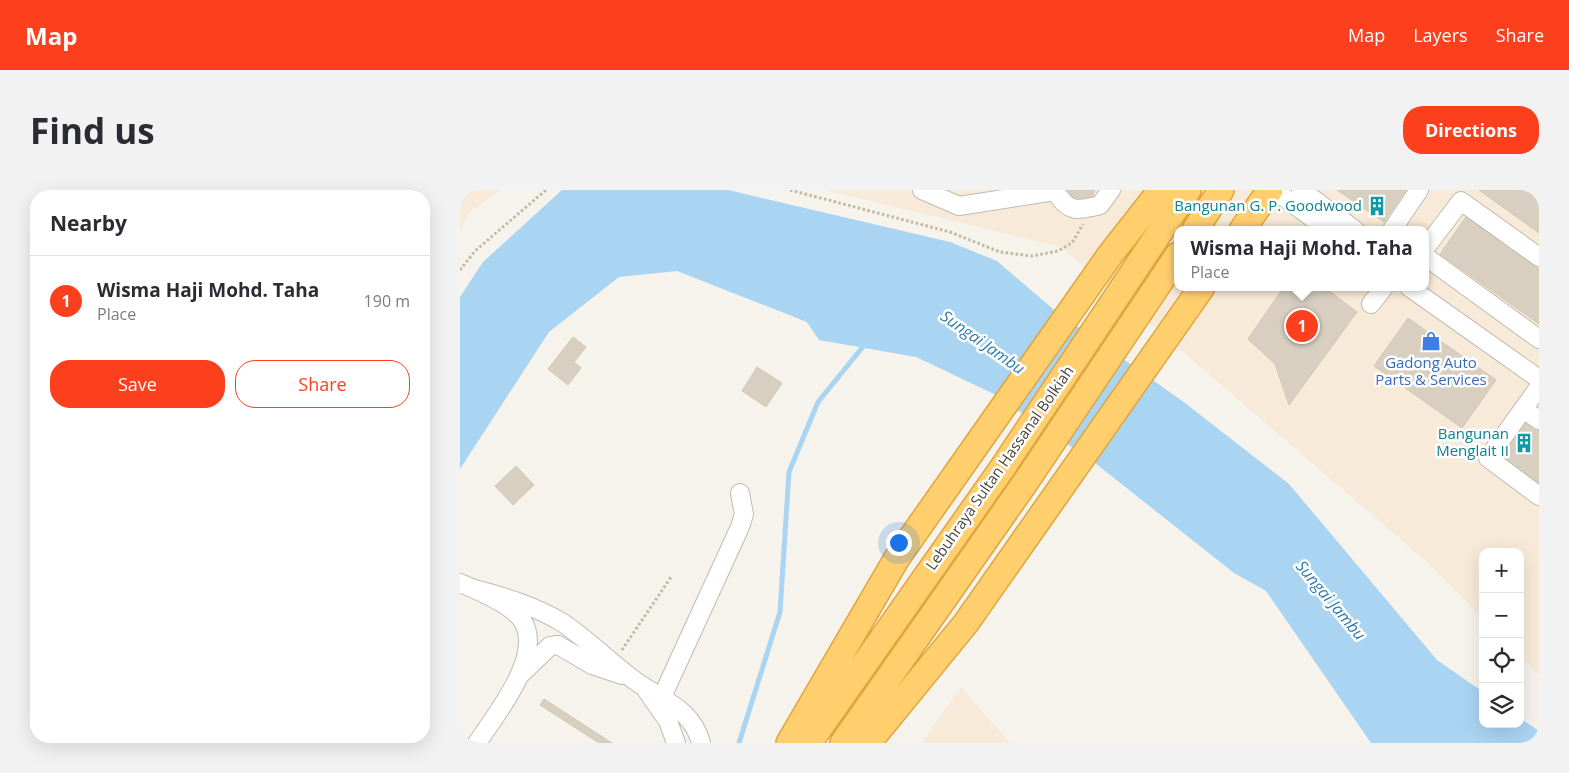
<!DOCTYPE html>
<meta charset="utf-8">
<style>
:root{--surface:#fff;--page:#f2f2f3;--text:#2b2b33;--muted:#7c7c81;--line:#e1e1e2;--accent:#fc3f1d}
body{margin:0;font-family:"Open Sans",sans-serif;background:var(--page);color:var(--text)}
.controls{position:absolute;right:15px;bottom:15px;display:grid;overflow:hidden;border-radius:10px;box-shadow:0 5px 20px #0002}
.controls button{width:45px;height:45px;display:grid;place-items:center;padding:0;border:0;border-bottom:1px solid var(--line);background:var(--surface);color:var(--text);font:25px sans-serif}
.you{position:absolute;left:438px;top:352px;width:18px;height:18px;margin:-12px;border:4px solid #fff;border-radius:50%;background:#1a73e8;box-shadow:0 0 0 8px #1a73e833}
.badge{display:grid;place-items:center;width:32px;height:32px;border-radius:50%;background:var(--accent);color:#fff;font-size:16px;font-weight:700}
.pin{position:absolute;translate:-50% -50%;border:2px solid #fff;box-shadow:0 1px 5px #0006}
.popup{position:absolute;left:714px;top:36px;width:255px;height:65px;box-sizing:border-box;display:grid;place-content:center;border-radius:10px;background:var(--surface);filter:drop-shadow(0 1px 4px #0005);font-size:16px;white-space:nowrap;color:var(--muted)}
.popup b{font-size:19px;color:var(--text)}
.popup::after{content:'';position:absolute;left:50%;top:100%;margin-left:-10px;border:10px solid transparent;border-top-color:var(--surface)}
.list{margin:0;padding:0;list-style:none}
h2{display:flex;justify-content:space-between;align-items:center;height:65px;margin:0;padding:0 20px;font-size:21px}
h2 small{font-size:16px;font-weight:400;color:var(--muted)}
.list li{display:grid;grid-template-columns:32px 1fr auto;gap:15px;align-items:center;box-sizing:border-box;height:90px;padding:0 20px;border-top:1px solid var(--line)}
.list b{display:block;font-size:19px;white-space:nowrap}
.list p{margin:0;font-size:16px;white-space:nowrap;color:var(--muted)}
.list em{font-size:16px;font-style:normal;color:var(--muted)}
.actions{display:flex;gap:10px;padding:15px 20px}
.actions a{flex:1;padding:11px 0;border:1px solid var(--accent);border-radius:20px;text-align:center;font-size:18px;color:var(--accent)}
.actions .main{background:var(--accent);color:#fff}
.icon{flex:none;width:28px;height:28px;fill:none;stroke:currentColor;stroke-width:2;stroke-linecap:round;stroke-linejoin:round}
.map{position:relative;flex:none;width:1079px;height:553px;overflow:hidden;border-radius:20px}
header{display:flex;align-items:center;gap:30px;box-sizing:border-box;height:70px;padding:0 25px;background:var(--accent);color:#fff}
header strong{font-size:24px}
nav{display:flex;gap:28px;margin-inline-start:auto;font-size:18px}
.intro{display:flex;align-items:center;justify-content:space-between;box-sizing:border-box;height:120px;padding:0 30px}
h1{margin:0;font-size:35px}
.button{padding:12px 22px;border-radius:20px;background:var(--accent);color:#fff;font-size:18px;font-weight:700}
main{display:flex;gap:30px;padding:0 30px}
aside{flex:1;background:var(--surface);border-radius:20px;box-shadow:0 5px 20px #0002}
.map>svg:first-child{display:block}
</style>
<header>
<strong>Map</strong>
<nav><a>Map</a><a>Layers</a><a>Share</a></nav>
</header>
<div class="intro"><h1>Find us</h1><a class="button">Directions</a></div>
<main>
<aside>
<h2>Nearby<small></small></h2>
<ul class="list">
<li><span class="badge">1</span><div><b>Wisma Haji Mohd. Taha</b><p>Place</p></div><em>190 m</em></li>
</ul>
<div class="actions"><a class="main">Save</a><a>Share</a></div>
</aside>
<div class="map">
<svg width="1079" height="553" viewBox="0 0 1079 553">
<rect width="100%" height="100%" fill="#f6f3ec"/>
<path fill="#f7ead8" fill-rule="evenodd" d="M0,0H41L9,23L0,41Z
M364,0H1079V485L1060,466V362H1023V428L969,374L601,57ZM718,40H966V97H718Z
M501,497L550,553H461Z"/>
<path fill="#a9d4f2" d="M102,0H268L490,52L537,71L593,119L725,213L829,294L977,470L1023,502V534H1060V528L1079,541V553H911L806,401L774,383L635,273L534,204L456,167L359,150L347,132L217,81L159,87L89,142L0,279V107L23,72Z"/>
<g fill="none" stroke-linecap="round" stroke-linejoin="round">
<path stroke="#a9d4f2" stroke-width="5" d="M279,553L320,422L329,282L358,212L406,153"/>
</g>
<path fill="#d8cfc1" stroke="#d3c7b4" d="M605,0H635L633,4V9L614,12Z
M877,0H946L924,32Z
M1019,0H1079V43Z
M1006,27L1079,79V134L980,64Z
M824,97H864L897,122L829,215L815,174L788,149Z
M948,128L1036,190L1002,238L914,176Z
M113,147L126,157L114,172L121,178L108,195L88,179Z
M297,177L322,193L306,217L282,201Z
M1066,229L1079,239V295L1039,267Z
M56,276L74,295L53,315L35,296Z
M84,509L152,553H139L80,515Z"/>
<g fill="none" stroke-linecap="round" stroke-linejoin="round">
<defs>
<path id="minor" d="M462,0L499,16L595,1
M594,0C610,23 614,21 640,15L651,0
M814,0L869,40
M841,0L895,40
M932,40L959,0
M966,57L1001,11L1079,67
M966,67L1079,149
M949,97L1079,189
M911,114L924,97
M1079,197L1028,268L1079,306
M1063,219L1079,230
M0,393C17,400 52,415 62,430C85,465 36,524 17,553
M14,399C45,407 75,416 103,433C128,450 150,472 174,490C201,510 232,518 241,553
M61,484L90,456L98,455L132,475L162,485
M187,501L208,531L216,553
M202,507L280,337L284,324L280,303"/>
<path id="highway" d="M735,40L761,0
M782,40L810,0
M329,553L437,368L650,65L701,0
M349,553L543,277L728,0
M383,553L565,293L718,65
M408,553L506,433L742,97"/>
</defs>
<use href="#minor" stroke="#c2bbae" stroke-width="20"/>
<use href="#highway" stroke="#e0a43c" stroke-width="28"/>
<path stroke="#c4b79f" stroke-width="3" stroke-dasharray="2.5 2.5" stroke-linecap="butt" d="M330,0L490,42L540,62L572,66L598,61L612,53L623,34
M0,80L15,61L86,0
M162,460L211,387"/>
<use href="#minor" stroke="#fff" stroke-width="18"/>
<use href="#highway" stroke="#ffcf6e" stroke-width="25"/>
</g>
<defs>
<symbol id="building-bare" viewBox="-9 -9 18 18"><path d="M-4-6H4V6H1V3H-1V6H-4ZM-2.5-4.3h1.7v1.8h-1.7ZM.8-4.3h1.7v1.8H.8ZM-2.5-1h1.7V.8h-1.7ZM.8-1h1.7V.8H.8Z" fill="#0f9aa8" stroke="#fff" stroke-width="2.5" paint-order="stroke"/></symbol>
<symbol id="shop-bare" viewBox="-9 -9 18 18"><path d="M-5-2.5h2.3a2.7 3.5 0 0 1 5.4 0H5L5.5 6h-11ZM-1.5-2.5h3a1.5 2.3 0 0 0-3 0Z" fill="#3f7fe0" stroke="#fff" stroke-width="2.5" paint-order="stroke"/></symbol>
</defs>
<g fill-rule="evenodd">
<use href="#building-bare" x="903" y="2" width="28" height="28"/>
<use href="#shop-bare" x="957" y="137" width="28" height="28"/>
<use href="#building-bare" x="1050" y="239" width="28" height="28"/>
</g>
<g text-anchor="middle" stroke-width="5" stroke-linejoin="round" paint-order="stroke">
<g font-size="15" fill="#0d838f" stroke="#fff" text-anchor="end">
<text x="902" y="21">Bangunan G. P. Goodwood</text>
<text x="1049" y="249">Bangunan<tspan x="1049" dy="17">Menglait II</tspan></text>
</g>
<g font-size="15" fill="#366cbe" stroke="#fff">
<text x="971" y="178">Gadong Auto<tspan x="971" dy="17">Parts &amp; Services</tspan></text>
</g>
<g font-size="15" fill="#4b4439" stroke="#fff">
<text transform="translate(540 278) rotate(-55)" y="5">Lebuhraya Sultan Hassanal Bolkiah</text>
</g>
<g font-size="16" font-style="italic" fill="#2e7ab2" stroke="#fff">
<text transform="translate(523 152) rotate(35)" y="6">Sungai Jambu</text>
<text transform="translate(871 410) rotate(50)" y="6">Sungai Jambu</text>
</g>
</g>
</svg>
<div class="controls">
<button>+</button>
<button>−</button>
<button><svg class="icon" aria-label="locate" viewBox="0 0 24 24"><circle cx="12" cy="12" r="6"/><path d="M12 2v4M12 18v4M2 12h4M18 12h4"/></svg></button>
<button><svg class="icon" aria-label="layers" viewBox="0 0 24 24"><path d="M12 4l9 5-9 5-9-5zM3 14l9 5 9-5"/></svg></button>
</div>
<div class="you"></div>
<div class="pin badge" style="left:842px;top:136px">1</div>
<div class="popup"><b>Wisma Haji Mohd. Taha</b>Place</div>
</div>
</main>
